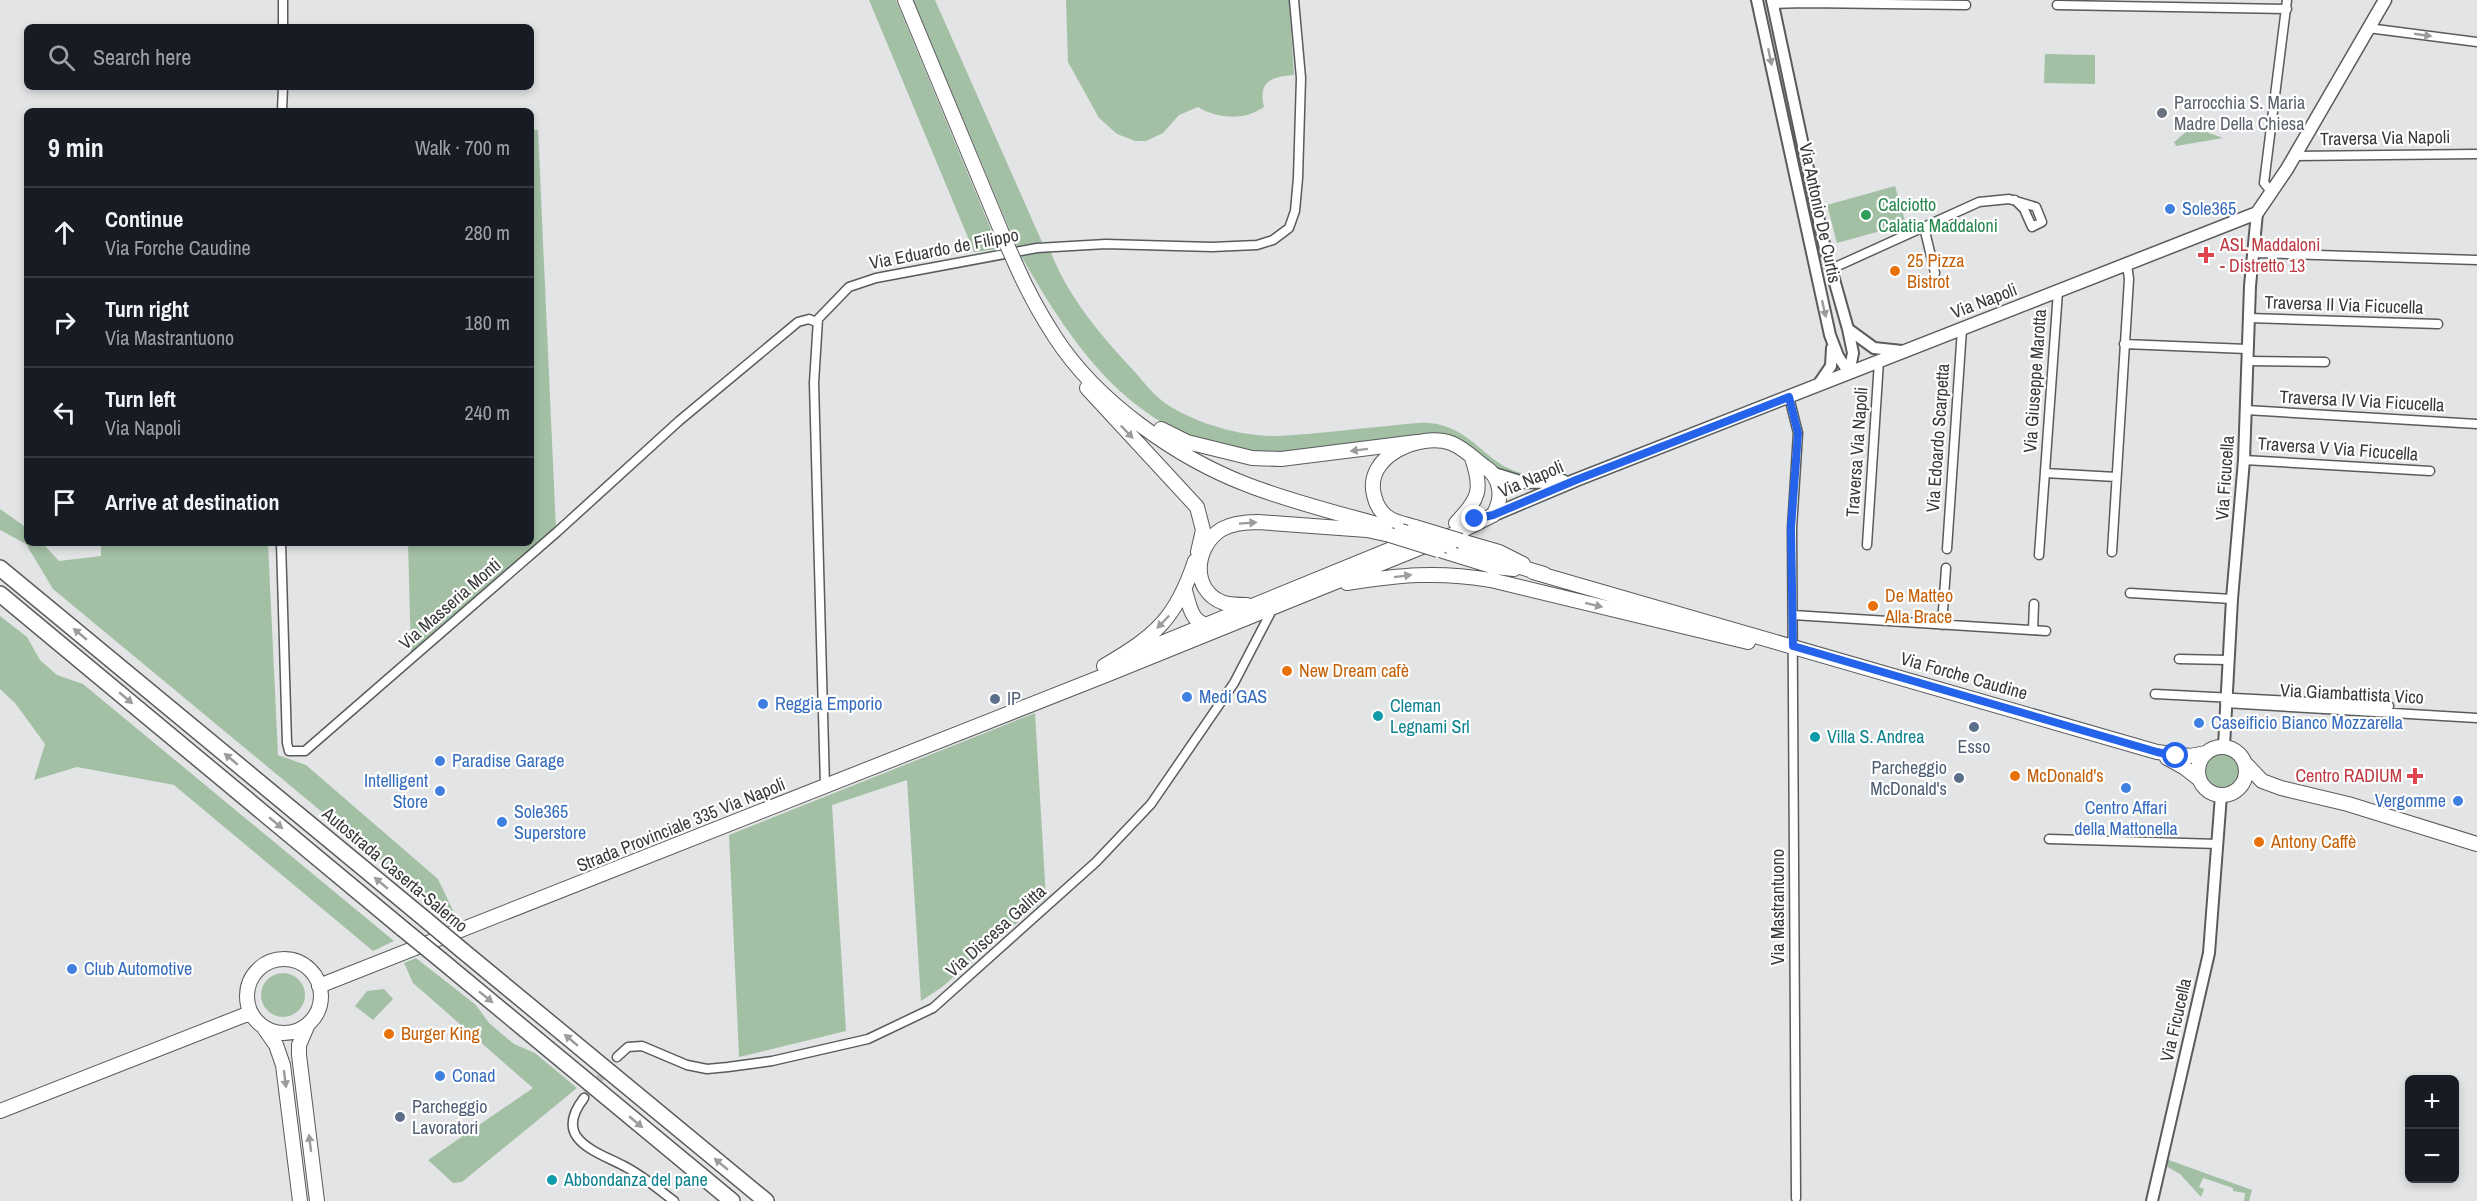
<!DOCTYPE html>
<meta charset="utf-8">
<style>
:root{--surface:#171b24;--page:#242831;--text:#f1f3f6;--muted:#9ea1a6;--line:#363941}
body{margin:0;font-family:"Archivo Narrow",sans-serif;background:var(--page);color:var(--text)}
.controls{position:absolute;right:18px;bottom:18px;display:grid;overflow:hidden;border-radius:9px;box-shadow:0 3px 9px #0003}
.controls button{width:54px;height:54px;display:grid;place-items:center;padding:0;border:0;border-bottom:2px solid var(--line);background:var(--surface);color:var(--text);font:30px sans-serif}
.stop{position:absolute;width:18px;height:18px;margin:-14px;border:4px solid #2563eb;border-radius:50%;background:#fff}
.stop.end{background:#2563eb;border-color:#fff;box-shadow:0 2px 6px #0008}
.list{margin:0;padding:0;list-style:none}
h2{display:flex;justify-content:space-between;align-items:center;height:78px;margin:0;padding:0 24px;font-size:26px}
h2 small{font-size:20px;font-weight:400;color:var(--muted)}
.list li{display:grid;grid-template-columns:39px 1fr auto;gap:18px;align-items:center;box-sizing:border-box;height:90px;padding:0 24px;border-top:2px solid var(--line)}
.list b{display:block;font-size:22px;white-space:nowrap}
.list p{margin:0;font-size:20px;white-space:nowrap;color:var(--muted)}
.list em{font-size:20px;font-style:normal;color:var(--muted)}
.icon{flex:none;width:33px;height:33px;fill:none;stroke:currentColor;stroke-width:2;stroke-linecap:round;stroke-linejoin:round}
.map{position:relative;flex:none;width:2477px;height:1201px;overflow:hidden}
.search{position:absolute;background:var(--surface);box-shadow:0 3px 9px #0003;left:24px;top:24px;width:510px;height:66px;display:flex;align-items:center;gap:15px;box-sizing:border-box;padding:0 21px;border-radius:9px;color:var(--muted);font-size:22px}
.panel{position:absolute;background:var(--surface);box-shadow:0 3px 9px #0003;left:24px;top:108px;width:510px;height:438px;border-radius:9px}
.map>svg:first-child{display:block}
</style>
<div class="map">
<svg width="2477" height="1201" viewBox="0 0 2477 1201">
<rect width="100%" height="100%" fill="#e3e4e5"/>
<path fill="#a3c0a5" d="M869,0H896L999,249L974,252Z
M913,0H935L1042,242L1017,247Z
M1066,0H1289L1294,75C1271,77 1258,81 1264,107C1244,121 1218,119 1198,107L1179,115L1163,133L1146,141H1135L1117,134L1099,118L1068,62Z
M2045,54L2095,55V84L2044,83Z
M2192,127L2223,138L2176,146L2174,142Z
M531,130H538L556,530L411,655L408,543H531Z
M1895,186L1906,224L1837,243L1827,205Z
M1050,250C1067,296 1102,337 1135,372C1146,385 1156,398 1171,407C1201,425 1244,437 1279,436C1316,434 1352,429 1388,426C1401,425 1416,422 1429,423C1476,427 1485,469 1531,475L1530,479L1499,471L1460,441C1391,446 1320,457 1251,453C1241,452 1230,448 1220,446C1122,422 1067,336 1020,254Z
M0,509L27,528V543H42L59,561L101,556V543H268L278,755L306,765L438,879L458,921L444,913L53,589L26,544L0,530Z
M0,616L27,637L40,660L57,675L83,684L394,941L373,951L174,785L77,767L34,780L45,744L15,703L0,689Z
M1035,713L1046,898L942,987L921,1001L907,780L832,805L846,1031L739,1057L729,835Z
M2203 772a19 19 0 1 1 38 0a19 19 0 1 1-38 0Z
M416,958L476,1005L489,1023L514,1044L535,1053L577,1088L462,1182L453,1183L428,1160L533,1088L413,983L404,963Z
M261 995a22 22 0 1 1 44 0a22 22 0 1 1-44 0Z
M384,989L393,999L373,1020L355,1006L367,991Z
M2166,1159L2252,1190L2249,1201H2244L2245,1193L2233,1191V1188L2203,1178L2199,1187L2204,1189L2201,1197L2180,1174L2164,1165Z"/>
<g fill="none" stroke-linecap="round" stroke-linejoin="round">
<path stroke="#c1c2c3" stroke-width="8" stroke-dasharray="8 4" stroke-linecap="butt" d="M584,1098L617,1057"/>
<defs>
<path id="minor" d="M1805,3L1966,5
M1773,4L1805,3L1806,0
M2057,5L2287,9
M283,27V0
M2368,28L2477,42
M282,111L283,87
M2294,156L2477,154
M2271,191L2264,183L2287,0
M1924,227L1935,273
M2254,253L2477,260
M1831,269L1979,202L2009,199L2036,207L2042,222L2032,227L2024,209L2015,200
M2249,318L2438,324
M2124,344L2247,349
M2247,361L2325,362
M1789,397L1798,433L1792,528L1796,1198
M2246,410L2477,424
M2244,460L2430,471
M2045,473L2116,477
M281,543L287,743L289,751H305L557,532L679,421L798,322L809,319L816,322
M1867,545L1879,361
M1947,549L1962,329
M2112,552L2129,279L2127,265
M2039,555L2058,291
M2130,593L2232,599
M1793,615L2046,631
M1942,625L1946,568
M2033,630L2034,604
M2179,659L2228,660
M2155,694L2389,706
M2225,703L2477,718
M825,786L814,383L818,319L849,287L876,278L1037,248L1106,244L1212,247L1257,245L1273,240L1289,228L1295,211L1298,178L1301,78L1294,0
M2049,839L2218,844
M617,1057L628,1047L642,1046L687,1065L707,1069L728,1067L772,1061L868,1039L933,1008L1096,862L1151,804L1234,683L1273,608
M584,1098C552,1139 595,1151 624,1166C642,1175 658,1189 674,1201"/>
<path id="tertiary" d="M1757,0L1830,335L1838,356L1849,373
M1772,0L1824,244L1848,329L1853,353L1849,373
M1848,329L1874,348L1902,351
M1818,385L1831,366L1832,348
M2224,746L2232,599L2244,460L2250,286L2257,213
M2152,1201L2209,953L2221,795"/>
<path id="secondary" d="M1494,474L1520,482L1563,481
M1493,515L1576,480L2257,213L2287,169L2385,0"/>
<path id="primary" d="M1456,523C1479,499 1483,490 1472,458
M1415,527C1406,524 1396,523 1389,518C1381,513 1376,504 1374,495C1364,456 1420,432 1451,443C1464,448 1474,459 1485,467C1502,478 1503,499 1493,515
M1461,541L1499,552L1523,564
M1443,551L1495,567L1514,569
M1533,572L2157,752L2190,756L2206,753
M1347,583C1400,575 1437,571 1491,580L1748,642
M1185,591C1190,606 1191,623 1209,625
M1247,605C1240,605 1231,605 1224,603C1190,591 1194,546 1222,529C1233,523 1246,522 1258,522L1367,530L1390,535
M1120,660L1416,539
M1104,666C1155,636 1176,619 1195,561
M2198 771a24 24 0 1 1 48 0a24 24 0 1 1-48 0Z
M2167,758L2185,768L2199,779
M2246,764L2262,781L2281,788L2348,804L2477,844
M247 996a37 37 0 1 1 74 0a37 37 0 1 1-74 0Z
M319,986L1106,675L1459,532L1493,515
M308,1024L299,1045V1055L317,1201
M264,1028L276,1045L283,1065L300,1201
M0,1111L250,1013"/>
<path id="trunk" d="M905,0L1004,238
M1016,265C1027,290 1040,314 1055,337C1097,402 1177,458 1248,485C1297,504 1350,516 1401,531
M1087,388L1197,507L1203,530L1198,552
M1161,429L1187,442L1252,458L1281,459L1417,442
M1449,546L1544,574"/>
<path id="motorway" d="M0,568L426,920
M0,594L403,929
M463,951L766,1201
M441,960L732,1201"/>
</defs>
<use href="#minor" stroke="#595b5c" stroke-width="11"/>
<use href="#tertiary" stroke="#595b5c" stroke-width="14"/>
<use href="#secondary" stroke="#595b5c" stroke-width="15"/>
<use href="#primary" stroke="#595b5c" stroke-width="16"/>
<use href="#trunk" stroke="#595b5c" stroke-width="16"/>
<use href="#motorway" stroke="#595b5c" stroke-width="18"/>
<use href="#minor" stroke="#fff" stroke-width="8"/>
<use href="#tertiary" stroke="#fff" stroke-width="10"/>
<use href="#secondary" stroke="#fff" stroke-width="12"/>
<use href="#primary" stroke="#fff" stroke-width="14"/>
<use href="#trunk" stroke="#fff" stroke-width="14"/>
<use href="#motorway" stroke="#fff" stroke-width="15"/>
<defs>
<path id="primary-bridge" d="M1415,527L1461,541
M1390,535L1438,550"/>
<path id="trunk-bridge" d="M1004,238L1016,265
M1401,531L1449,546"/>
<path id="motorway-bridge" d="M426,920L463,951
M403,929L441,960"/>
</defs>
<use href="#primary-bridge" stroke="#595b5c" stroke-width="16" stroke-linecap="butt"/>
<use href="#trunk-bridge" stroke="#595b5c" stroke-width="16" stroke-linecap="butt"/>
<use href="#motorway-bridge" stroke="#595b5c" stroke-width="18" stroke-linecap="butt"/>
<use href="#primary-bridge" stroke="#fff" stroke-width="14"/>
<use href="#trunk-bridge" stroke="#fff" stroke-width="14"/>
<use href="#motorway-bridge" stroke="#fff" stroke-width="15"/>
</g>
<defs><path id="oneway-solid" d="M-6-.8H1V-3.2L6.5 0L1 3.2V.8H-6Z" transform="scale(1.5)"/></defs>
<g fill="#9c9c9c">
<use href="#oneway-solid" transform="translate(2423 35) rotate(8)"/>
<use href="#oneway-solid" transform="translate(1770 57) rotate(78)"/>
<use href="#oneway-solid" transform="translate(1824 309) rotate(77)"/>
<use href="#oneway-solid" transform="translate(1127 432) rotate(46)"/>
<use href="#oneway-solid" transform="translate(1359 450) rotate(173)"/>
<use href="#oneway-solid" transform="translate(1248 523) rotate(-4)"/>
<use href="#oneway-solid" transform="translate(1403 576) rotate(-7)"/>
<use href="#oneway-solid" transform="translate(1594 605) rotate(14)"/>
<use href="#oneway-solid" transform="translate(1163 622) rotate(134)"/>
<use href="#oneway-solid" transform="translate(80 634) rotate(-140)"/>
<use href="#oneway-solid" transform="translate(126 698) rotate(40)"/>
<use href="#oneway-solid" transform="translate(231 759) rotate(-140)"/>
<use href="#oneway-solid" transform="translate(276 823) rotate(40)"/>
<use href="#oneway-solid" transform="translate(381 883) rotate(-140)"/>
<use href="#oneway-solid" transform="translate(486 997) rotate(39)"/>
<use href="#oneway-solid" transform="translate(571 1040) rotate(-140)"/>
<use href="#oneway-solid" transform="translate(285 1079) rotate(83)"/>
<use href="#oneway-solid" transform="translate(636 1122) rotate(40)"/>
<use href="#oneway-solid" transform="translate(310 1143) rotate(-97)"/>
<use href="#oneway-solid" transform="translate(721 1164) rotate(-140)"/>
</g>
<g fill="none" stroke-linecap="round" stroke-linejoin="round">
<path stroke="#2563eb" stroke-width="8" d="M1475,519L1493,515L1576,480L1789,397L1798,433L1791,528L1793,646L2157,752L2176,756"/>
</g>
<circle fill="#6b7280" stroke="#fff" stroke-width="2" cx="2162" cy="113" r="6"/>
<g fill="#3f7fe0" stroke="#fff" stroke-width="2">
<circle cx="2170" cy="209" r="6"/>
<circle cx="1187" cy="697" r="6"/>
<circle cx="763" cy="704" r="6"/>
<circle cx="2199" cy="723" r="6"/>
<circle cx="440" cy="761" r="6"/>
<circle cx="2126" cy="788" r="6"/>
<circle cx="440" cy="791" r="6"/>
<circle cx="2458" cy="801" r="6"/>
<circle cx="502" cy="822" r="6"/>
<circle cx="72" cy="969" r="6"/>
<circle cx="440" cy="1076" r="6"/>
</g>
<circle fill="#2e9e5b" stroke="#fff" stroke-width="2" cx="1866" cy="215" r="6"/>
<g fill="#e0444e" stroke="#fff" stroke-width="2">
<path d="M2203 246h6v6h6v6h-6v6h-6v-6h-6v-6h6z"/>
<path d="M2412 767h6v6h6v6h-6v6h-6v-6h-6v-6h6z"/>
</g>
<g fill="#e8710a" stroke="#fff" stroke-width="2">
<circle cx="1895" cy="271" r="6"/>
<circle cx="1873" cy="606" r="6"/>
<circle cx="1287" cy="671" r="6"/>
<circle cx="2015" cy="776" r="6"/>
<circle cx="2259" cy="842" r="6"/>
<circle cx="389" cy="1034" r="6"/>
</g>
<g fill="#5c6f8a" stroke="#fff" stroke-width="2">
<circle cx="995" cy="699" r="6"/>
<circle cx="1974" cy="727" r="6"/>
<circle cx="1959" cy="778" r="6"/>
<circle cx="400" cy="1117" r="6"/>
</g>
<g fill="#0f9aa8" stroke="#fff" stroke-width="2">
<circle cx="1378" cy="716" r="6"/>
<circle cx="1815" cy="737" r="6"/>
<circle cx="552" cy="1180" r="6"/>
</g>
<g text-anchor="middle" stroke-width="4.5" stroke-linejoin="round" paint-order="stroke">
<g font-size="18" fill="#5b616d" stroke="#fff" text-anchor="start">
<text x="2174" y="109">Parrocchia S. Maria<tspan x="2174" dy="21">Madre Della Chiesa</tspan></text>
</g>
<g font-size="18" fill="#383939" stroke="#fff">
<text transform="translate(2385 138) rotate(-1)" y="6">Traversa Via Napoli</text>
<text transform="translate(1820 213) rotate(78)" y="6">Via Antonio De Curtis</text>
<text transform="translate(944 249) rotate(-11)" y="6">Via Eduardo de Filippo</text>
<text transform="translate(1984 301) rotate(-21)" y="6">Via Napoli</text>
<text transform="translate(2344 305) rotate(2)" y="6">Traversa II Via Ficucella</text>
<text transform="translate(2035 381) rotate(-86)" y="6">Via Giuseppe Marotta</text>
<text transform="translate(2362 401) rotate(3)" y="6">Traversa IV Via Ficucella</text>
<text transform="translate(1938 438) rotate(-86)" y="6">Via Edoardo Scarpetta</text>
<text transform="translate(2338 449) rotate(4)" y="6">Traversa V Via Ficucella</text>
<text transform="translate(1857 452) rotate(-86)" y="6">Traversa Via Napoli</text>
<text transform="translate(2225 478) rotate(-86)" y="6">Via Ficucella</text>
<text transform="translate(1531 479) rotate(-23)" y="6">Via Napoli</text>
<text transform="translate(450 604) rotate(-41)" y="6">Via Masseria Monti</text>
<text transform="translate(1964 676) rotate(16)" y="6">Via Forche Caudine</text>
<text transform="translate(2352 694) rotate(3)" y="6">Via Giambattista Vico</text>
<text transform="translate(681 825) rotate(-22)" y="6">Strada Provinciale 335 Via Napoli</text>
<text transform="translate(395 870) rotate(40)" y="6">Autostrada Caserta-Salerno</text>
<text transform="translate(1778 907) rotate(-90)" y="6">Via Mastrantuono</text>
<text transform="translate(996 931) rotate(-42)" y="6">Via Discesa Galitta</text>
<text transform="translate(2176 1020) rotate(-77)" y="6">Via Ficucella</text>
</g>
<g font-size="18" fill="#27864d" stroke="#fff" text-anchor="start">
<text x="1878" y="211">Calciotto<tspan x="1878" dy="21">Calatia Maddaloni</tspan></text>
</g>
<g font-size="18" fill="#366cbe" stroke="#fff" text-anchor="start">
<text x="2182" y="215">Sole365</text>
<text x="1199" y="703">Medi GAS</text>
<text x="775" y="710">Reggia Emporio</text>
<text x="2211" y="729">Caseificio Bianco Mozzarella</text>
<text x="452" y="767">Paradise Garage</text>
<text x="428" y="787" text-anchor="end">Intelligent<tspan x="428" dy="21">Store</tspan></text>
<text x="2446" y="807" text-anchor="end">Vergomme</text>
<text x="2126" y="814" text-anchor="middle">Centro Affari<tspan x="2126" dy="21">della Mattonella</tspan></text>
<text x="514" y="818">Sole365<tspan x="514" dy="21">Superstore</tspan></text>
<text x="84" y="975">Club Automotive</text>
<text x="452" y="1082">Conad</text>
</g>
<g font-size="18" fill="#be3a42" stroke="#fff" text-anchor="start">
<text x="2220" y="251">ASL Maddaloni<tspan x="2220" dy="21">- Distretto 13</tspan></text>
<text x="2402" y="782" text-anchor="end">Centro RADIUM</text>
</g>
<g font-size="18" fill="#c56008" stroke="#fff" text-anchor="start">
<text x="1907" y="267">25 Pizza<tspan x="1907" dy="21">Bistrot</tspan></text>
<text x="1885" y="602">De Matteo<tspan x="1885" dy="21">Alla Brace</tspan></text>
<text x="1299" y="677">New Dream cafè</text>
<text x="2027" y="782">McDonald's</text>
<text x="2271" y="848">Antony Caffè</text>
<text x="401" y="1040">Burger King</text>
</g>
<g font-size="18" fill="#4e5e75" stroke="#fff" text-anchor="start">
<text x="1007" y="705">IP</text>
<text x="1974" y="753" text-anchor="middle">Esso</text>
<text x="1947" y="774" text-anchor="end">Parcheggio<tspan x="1947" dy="21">McDonald's</tspan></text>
<text x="412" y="1113">Parcheggio<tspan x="412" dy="21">Lavoratori</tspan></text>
</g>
<g font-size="18" fill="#0d838f" stroke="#fff" text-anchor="start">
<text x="1390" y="712">Cleman<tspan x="1390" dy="21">Legnami Srl</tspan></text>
<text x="1827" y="743">Villa S. Andrea</text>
<text x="564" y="1186">Abbondanza del pane</text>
</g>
</g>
</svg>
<div class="controls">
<button>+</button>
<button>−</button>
</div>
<div class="stop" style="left:2176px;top:756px"></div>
<div class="stop end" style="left:1475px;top:519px"></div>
<div class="search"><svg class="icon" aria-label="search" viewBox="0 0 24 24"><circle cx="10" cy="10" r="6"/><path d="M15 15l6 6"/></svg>Search here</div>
<section class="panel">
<h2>9 min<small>Walk · 700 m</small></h2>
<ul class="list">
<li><svg class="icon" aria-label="ahead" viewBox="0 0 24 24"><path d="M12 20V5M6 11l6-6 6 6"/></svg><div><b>Continue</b><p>Via Forche Caudine</p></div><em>280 m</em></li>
<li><svg class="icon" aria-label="right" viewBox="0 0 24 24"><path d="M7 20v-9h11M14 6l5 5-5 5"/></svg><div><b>Turn right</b><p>Via Mastrantuono</p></div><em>180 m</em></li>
<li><svg class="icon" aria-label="left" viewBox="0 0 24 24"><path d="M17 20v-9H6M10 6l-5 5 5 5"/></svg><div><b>Turn left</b><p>Via Napoli</p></div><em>240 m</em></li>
<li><svg class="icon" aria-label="arrive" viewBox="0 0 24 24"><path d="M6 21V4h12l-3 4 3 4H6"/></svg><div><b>Arrive at destination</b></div></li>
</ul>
</section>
</div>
